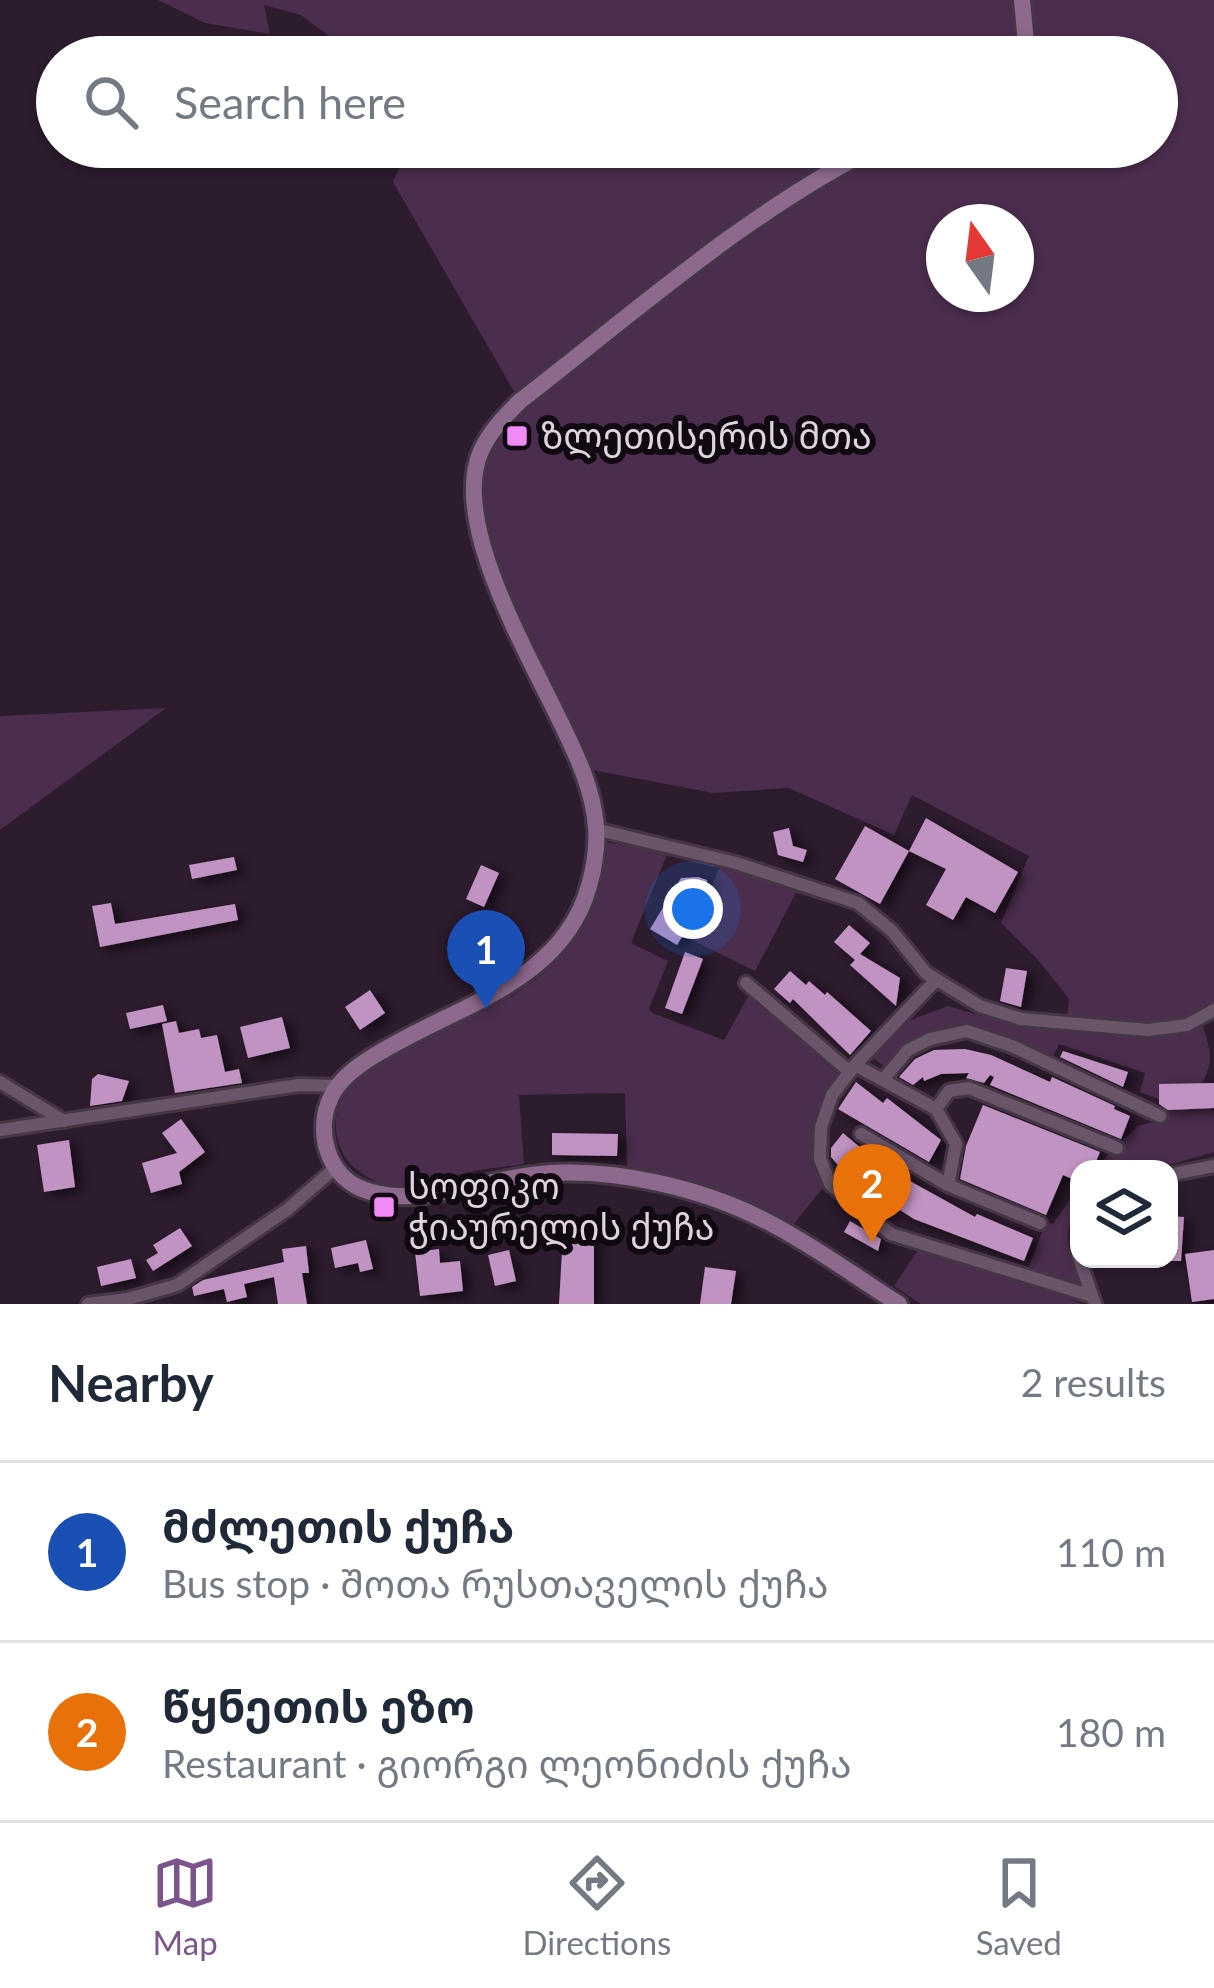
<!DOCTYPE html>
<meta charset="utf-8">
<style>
:root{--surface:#fff;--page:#f6f6f7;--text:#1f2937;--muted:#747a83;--line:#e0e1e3;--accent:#7d558d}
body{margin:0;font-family:Lato,"Noto Sans Georgian",sans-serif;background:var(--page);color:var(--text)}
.controls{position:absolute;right:36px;bottom:36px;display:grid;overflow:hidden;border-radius:24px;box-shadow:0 3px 9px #0004}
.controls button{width:108px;height:108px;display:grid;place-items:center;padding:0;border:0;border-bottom:3px solid var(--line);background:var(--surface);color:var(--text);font:60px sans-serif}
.compass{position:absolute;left:926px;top:204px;width:108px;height:108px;border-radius:50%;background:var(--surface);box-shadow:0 3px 9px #0004;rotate:346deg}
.you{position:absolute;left:693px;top:909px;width:42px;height:42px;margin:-30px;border:9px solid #fff;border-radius:50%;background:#1a73e8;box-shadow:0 0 0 18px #1a73e833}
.badge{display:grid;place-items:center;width:78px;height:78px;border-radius:50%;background:var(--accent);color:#fff;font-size:39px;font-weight:700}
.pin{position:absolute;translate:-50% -99px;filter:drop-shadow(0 3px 6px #0008)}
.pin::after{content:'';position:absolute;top:63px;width:42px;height:36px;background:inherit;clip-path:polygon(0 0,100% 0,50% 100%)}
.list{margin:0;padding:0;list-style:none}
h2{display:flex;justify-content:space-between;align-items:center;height:156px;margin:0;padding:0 48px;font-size:51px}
h2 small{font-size:39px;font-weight:400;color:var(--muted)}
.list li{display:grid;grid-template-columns:78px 1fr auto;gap:36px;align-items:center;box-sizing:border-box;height:180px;padding:0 48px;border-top:3px solid var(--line)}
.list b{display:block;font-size:45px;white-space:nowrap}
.list p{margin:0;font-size:39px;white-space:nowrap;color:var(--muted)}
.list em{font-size:39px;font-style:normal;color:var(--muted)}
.icon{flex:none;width:66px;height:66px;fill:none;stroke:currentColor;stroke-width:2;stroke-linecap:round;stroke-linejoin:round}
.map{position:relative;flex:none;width:1214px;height:1304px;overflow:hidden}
.search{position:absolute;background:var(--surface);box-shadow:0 3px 9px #0004;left:36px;right:36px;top:36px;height:132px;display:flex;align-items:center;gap:30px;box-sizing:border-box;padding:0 42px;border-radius:66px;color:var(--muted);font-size:45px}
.sheet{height:516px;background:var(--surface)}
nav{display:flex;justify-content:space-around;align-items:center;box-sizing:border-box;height:168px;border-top:3px solid var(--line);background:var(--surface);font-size:33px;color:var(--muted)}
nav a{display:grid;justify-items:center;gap:6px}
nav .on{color:var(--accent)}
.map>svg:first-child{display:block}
</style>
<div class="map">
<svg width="1214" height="1304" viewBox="0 0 1214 1304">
<defs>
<filter id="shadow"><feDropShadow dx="7" dy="4" stdDeviation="6" flood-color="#0009"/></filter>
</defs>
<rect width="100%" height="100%" fill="#2d1b2e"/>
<path fill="#4b2d4d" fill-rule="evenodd" d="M158,0H1214V1010L1187,1025L1113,1026L1067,1016L1069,999L1039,961L1001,923L1029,856L912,795L894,835L789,788L713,793L582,768L475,527L480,453L519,400L393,182L408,147H1157V57H357L301,15L264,5L270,34L205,23ZM944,222H1016V294H944Z
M166,708L0,830V716Z
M604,842L668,852L631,943L668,961L649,1009L652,1013L724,1040L749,995L838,1074C811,1110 818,1143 825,1185L794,1224L719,1190L627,1167L625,1093L519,1095L524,1164C506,1167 487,1168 469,1172C434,1180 408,1198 373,1180C364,1175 350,1166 345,1157C295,1066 463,1026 515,994C529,985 547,972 558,959C587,926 594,884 604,842Z
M721,863L815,893L829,903L796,893L755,971L690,939Z
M948,1006L1017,1026L1154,1035L1201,1021C1214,1059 1214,1065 1193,1098L1214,1111V1152L1155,1169H1094L1138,1126L1153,1122L1164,1101L1140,1092L1145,1073L1059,1044L1051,1061L964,1028L906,1048L884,1066L869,1055L903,1023Z
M1079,1187V1209C1057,1234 1073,1260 1082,1288L1028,1269L1046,1222L1053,1224Z
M918,1250L1017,1274L1081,1304H921L894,1286Z"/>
<path fill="#c093c2" filter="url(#shadow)" d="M926,818L1018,872L995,913L966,897L953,920L926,905L946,869L909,851Z
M865,826L909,851L880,904L835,879Z
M789,828L793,846L807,850L803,862L778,855L773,832Z
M234,857L237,870L192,879L189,865Z
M481,865L499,873L484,907L466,899Z
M698,877L707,880L708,895L677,945L650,929L681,878Z
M111,903L115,924L235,904L238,920L100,947L92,906Z
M849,925L870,943L860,954L900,978L896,1006L850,965L855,960L834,942Z
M477 947a18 18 0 1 1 36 0a18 18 0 1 1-36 0Z
M685,952L703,959L682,1014L665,1008Z
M1006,968L1027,971L1021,1007L1000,1001Z
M790,971L806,985L809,981L825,995L827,992L871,1031L850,1055L793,999L790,1003L774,989Z
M370,990L385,1013L360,1030L345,1007Z
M163,1005L167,1021L130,1029L126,1013Z
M282,1017L290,1048L248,1058L240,1027Z
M176,1021L179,1033L199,1029L201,1038L217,1035L225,1072L239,1069L242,1083L175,1093L162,1024Z
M965,1049L991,1055L1050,1082L1052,1077L1115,1106L1114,1109L1130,1116L1121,1139L990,1085L994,1077L990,1075L984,1083L966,1078L969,1073L941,1074L924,1081L923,1077L913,1085L899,1077L915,1059L934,1050Z
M1063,1051L1128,1072L1123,1087L1060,1057Z
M98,1074L129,1081L122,1101L90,1106L92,1079Z
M856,1082L883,1103L887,1098L941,1140L929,1162L838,1109Z
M1214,1083V1108L1168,1110L1159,1104V1084Z
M983,1105L1100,1152L1093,1169H1079V1182L1063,1175L1046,1215L960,1179L966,1146Z
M181,1119L205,1152L179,1172L182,1184L151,1193L142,1163L177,1153L162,1133Z
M552,1133L618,1134L617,1156L552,1155Z
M843,1133L874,1159L876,1155L902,1170L899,1175L975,1217L977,1214L1033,1238L1024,1261L914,1219L848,1177L831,1157V1148Z
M69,1140L75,1187L44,1192L37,1145Z
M1169,1216L1184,1217L1181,1261H1169Z
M850,1221L881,1239L878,1251L844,1232Z
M180,1228L192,1246L153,1271L146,1260L158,1253L153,1245Z
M563,1234L594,1236V1304H559Z
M366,1240L373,1269L360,1272L358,1263L335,1268L331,1248Z
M306,1246L309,1273H302L307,1304H278L274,1277L244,1284L247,1297L227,1302L224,1289L194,1296L192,1287L203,1280L284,1262L282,1249Z
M439,1249L440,1263L460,1261L463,1291L420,1296L415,1252Z
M509,1250L516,1281L495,1286L488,1255Z
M1214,1250V1299L1192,1302L1185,1254Z
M131,1259L136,1278L101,1286L97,1267Z
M705,1267L736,1271L731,1304H700Z"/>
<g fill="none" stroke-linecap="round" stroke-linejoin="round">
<defs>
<path id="street" d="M599,830L736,863L858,903L892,931L926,973L980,1006L1021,1019L1148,1030L1187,1025L1214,1010
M936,980L855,1065L832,1095L821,1127L820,1159L830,1184L891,1234L1092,1296
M746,983L850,1072
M855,1065L936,1109L956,1144L948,1185
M883,1080L908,1050L930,1039L967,1031L1012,1046L1160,1116
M0,1082L64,1121
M936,1109L949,1091L969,1088L1117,1148
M0,1130L299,1085L339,1086
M861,1134L948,1185L1040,1223
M1169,1175L1214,1166
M1079,1225L1078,1255L1095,1304
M88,1304L128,1299L177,1285L288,1209L335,1168"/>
<path id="secondary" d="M1022,0L1026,43L1023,57
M876,147C746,213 635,312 520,401C505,416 490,431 481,451C445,533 553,691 583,772C598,812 601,844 589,886C563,981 459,1005 384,1050C364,1061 340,1077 331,1097C315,1130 327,1175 362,1189C414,1210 484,1179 540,1174C613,1167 703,1188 768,1222C813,1245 856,1277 899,1304"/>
</defs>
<use href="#street" stroke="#453646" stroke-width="18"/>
<use href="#secondary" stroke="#453646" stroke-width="22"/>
<use href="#street" stroke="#69546a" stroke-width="12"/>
<use href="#secondary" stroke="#8c698d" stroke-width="16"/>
</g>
<g fill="#f08bf6" stroke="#110911" stroke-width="4.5">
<rect x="505" y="424" width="24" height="24" rx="6"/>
<rect x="372" y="1195" width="24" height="24" rx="6"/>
</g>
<g text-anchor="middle" stroke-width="12" stroke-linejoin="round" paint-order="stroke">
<g font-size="36" fill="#dfd3e0" stroke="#110911" text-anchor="start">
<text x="541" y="449">ზლეთისერის მთა</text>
<text x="408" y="1199">სოფიკო<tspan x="408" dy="41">ჭიაურელის ქუჩა</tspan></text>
</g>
</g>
</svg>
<div class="controls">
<button><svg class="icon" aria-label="layers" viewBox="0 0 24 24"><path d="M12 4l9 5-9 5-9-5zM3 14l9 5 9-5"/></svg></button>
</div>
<svg class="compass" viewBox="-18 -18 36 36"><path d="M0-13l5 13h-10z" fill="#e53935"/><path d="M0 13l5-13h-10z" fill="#747a83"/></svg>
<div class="you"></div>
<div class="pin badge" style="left:486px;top:1009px;background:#1a4fb4">1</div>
<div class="pin badge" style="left:872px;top:1243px;background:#e8710a">2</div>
<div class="search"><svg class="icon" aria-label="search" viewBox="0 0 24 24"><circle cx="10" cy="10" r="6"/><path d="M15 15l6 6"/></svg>Search here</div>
</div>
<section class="sheet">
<h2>Nearby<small>2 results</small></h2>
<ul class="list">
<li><span class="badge" style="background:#1a4fb4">1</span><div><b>მძლეთის ქუჩა</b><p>Bus stop · შოთა რუსთაველის ქუჩა</p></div><em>110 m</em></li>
<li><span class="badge" style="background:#e8710a">2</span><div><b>წყნეთის ეზო</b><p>Restaurant · გიორგი ლეონიძის ქუჩა</p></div><em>180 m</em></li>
</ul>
</section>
<nav>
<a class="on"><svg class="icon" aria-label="map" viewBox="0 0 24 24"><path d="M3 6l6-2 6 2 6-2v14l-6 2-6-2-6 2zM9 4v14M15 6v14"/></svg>Map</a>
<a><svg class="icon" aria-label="directions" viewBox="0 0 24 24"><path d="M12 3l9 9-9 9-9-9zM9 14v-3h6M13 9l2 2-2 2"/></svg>Directions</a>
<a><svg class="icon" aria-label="saved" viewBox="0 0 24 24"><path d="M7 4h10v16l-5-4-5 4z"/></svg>Saved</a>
</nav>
